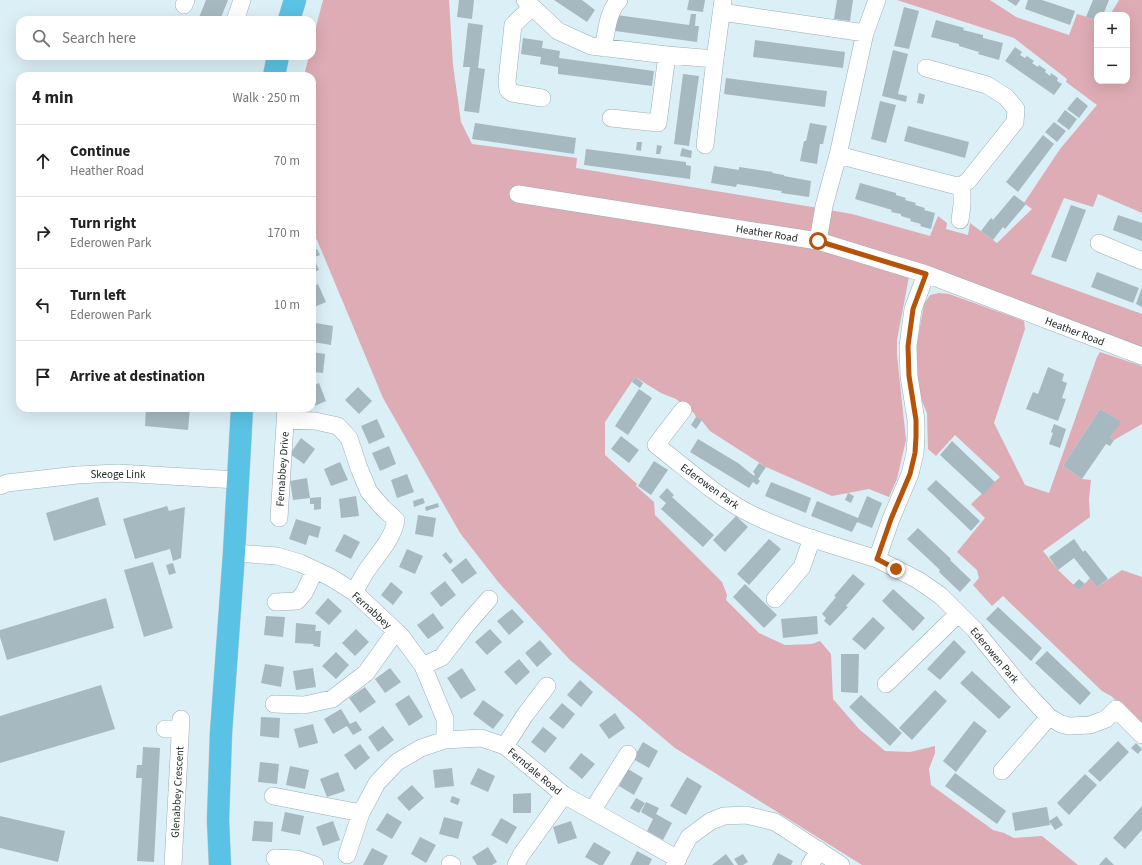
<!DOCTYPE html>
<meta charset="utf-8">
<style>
:root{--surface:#fff;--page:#f2f2f2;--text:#222;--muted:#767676;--line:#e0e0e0}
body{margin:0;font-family:"Source Sans 3",sans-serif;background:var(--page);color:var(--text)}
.controls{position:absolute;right:12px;top:12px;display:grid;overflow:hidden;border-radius:8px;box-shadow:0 4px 16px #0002}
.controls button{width:36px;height:36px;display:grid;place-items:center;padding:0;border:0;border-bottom:1px solid var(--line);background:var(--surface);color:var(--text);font:20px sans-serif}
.stop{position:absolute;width:12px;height:12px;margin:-9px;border:3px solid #b45309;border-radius:50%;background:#fff}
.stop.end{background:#b45309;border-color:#fff;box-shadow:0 1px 4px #0008}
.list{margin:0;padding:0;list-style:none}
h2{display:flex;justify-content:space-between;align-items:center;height:52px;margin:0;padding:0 16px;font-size:17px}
h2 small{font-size:13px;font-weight:400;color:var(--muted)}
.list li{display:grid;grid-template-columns:26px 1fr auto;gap:12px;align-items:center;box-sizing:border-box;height:72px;padding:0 16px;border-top:1px solid var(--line)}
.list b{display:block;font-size:15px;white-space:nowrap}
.list p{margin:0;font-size:13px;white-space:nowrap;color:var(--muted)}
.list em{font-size:13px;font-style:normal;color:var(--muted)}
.icon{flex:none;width:22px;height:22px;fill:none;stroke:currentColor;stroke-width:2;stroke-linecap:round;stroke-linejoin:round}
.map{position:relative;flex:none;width:1142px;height:865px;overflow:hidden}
.search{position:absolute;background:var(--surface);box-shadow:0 4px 16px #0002;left:16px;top:16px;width:300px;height:44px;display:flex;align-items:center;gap:10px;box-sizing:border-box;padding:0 14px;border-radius:12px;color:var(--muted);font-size:15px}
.panel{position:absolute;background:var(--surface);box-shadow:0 4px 16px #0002;left:16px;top:72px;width:300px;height:340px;border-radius:12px}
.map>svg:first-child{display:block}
</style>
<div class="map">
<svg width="1142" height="865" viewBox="0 0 1142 865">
<rect width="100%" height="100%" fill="#dbeff6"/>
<path fill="#deacb4" d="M323,0H449L453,65L461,122L472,144L577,158L576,168L812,207L852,214L930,236L938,216L947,223L946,229L968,235L970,223L997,243L1032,209L1024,203L1060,149L1097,105L1066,82L1067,79L1014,38L897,0H990L1016,17L1069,35L1077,14L1097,20V81H1127V15H1110L1119,0H1142V213L1098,194L1093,207L1064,198L1031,274L1142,314V350L912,261L897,340V355L906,440L897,479L889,497L869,489L832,496L766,467L710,431L702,421L696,417L694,413L676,399L661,393L635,377L605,422V455L637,484L636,486L654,502L655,515L722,582L727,595L726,600L759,633L785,645L812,644L820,641L831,654L833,699L859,729L885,751L910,752L935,746V753L929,769L931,785L993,830L1004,833L1014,838L1042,836L1078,865H862L675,748L570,660L499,583L460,533L383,398L312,228V76H304L309,56H312V42Z
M939,293L949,294L1024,321L1025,329L994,423L1025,485L1049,493L1097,357L1100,352L1142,366V424L1114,440L1110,438L1120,422L1100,409L1063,466L1082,479L1091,480L1089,499L1090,517L1043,551L1058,570L1079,590L1090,578L1097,587L1122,570L1142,577V724L1111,696L1102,691L1003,596L992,606L973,585L979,578L977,570L957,552L985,518L971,504L1000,477L955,435L936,456L928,449L927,413L919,394L916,349L924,304L930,295Z"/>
<path fill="#a6b9c1" d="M206,0H228L220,20H198Z
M459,0H474L472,19L457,17Z
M554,0H582L595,10L587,22Z
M689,0H705L703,12L687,10Z
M837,0H853L850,21L834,19Z
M1007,0H1020L1016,6Z
M1028,0H1042L1075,11L1070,25L1025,9Z
M1093,0H1109L1103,15H1097V20L1086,17Z
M904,7L919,11L909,49L894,46Z
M691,14H696L695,26H699L697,42L615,31L617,15L689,25Z
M936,20L964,28L963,30L983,35V38L1003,43L999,60L978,54L979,52L959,46V44L931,37Z
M468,23L483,25L478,68L485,69L479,113L464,111L470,67H463Z
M523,38L543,41L542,48L560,51L559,58L654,71L652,86L558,74V67L540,64L541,57L521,54Z
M755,40L845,52L843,68L753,57Z
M1015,47L1022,52L1020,55L1025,58L1027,56L1034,61L1032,63L1038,67L1039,65L1046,70L1045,72L1050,76L1051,73L1058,78L1057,81L1062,84L1054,95L1005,61Z
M893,50L908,54L898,94L907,96L906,102L882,96Z
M683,74L699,76L689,146L674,144Z
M726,78L827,91L825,107L724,94Z
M919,93L925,95L923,104L917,103Z
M1077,97L1088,106L1079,118L1067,109Z
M880,101L896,105L886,143L871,139Z
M1065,110L1077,119L1069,130L1057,121Z
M1054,122L1066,131L1057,142L1045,132Z
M475,123L576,138L574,154L472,139Z
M810,123L827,126L823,144H820L817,164L800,161L804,141H806Z
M908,126L969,142L965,158L904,141Z
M1043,135L1054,144L1018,192L1006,182Z
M637,142H642L641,151L636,150Z
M657,145L662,146L660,154H656Z
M682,148L692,151L691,158L680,156Z
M586,149L686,162V165L691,166L690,179L584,165Z
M714,166L739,170V167L773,172L772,173L784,175V176L811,181L809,197L781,193L782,191L737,184L736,187L711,183Z
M860,183L896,193V195L906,198L905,200L916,203L915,205L925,208L924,210L935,213L931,229L920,226L921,224L910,221L911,219L901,216V214L891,212L892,210L855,199Z
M1014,195L1026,204L1005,229L1003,227L993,240L981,231L991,218L993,220Z
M1071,205L1086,210L1066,262L1051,257Z
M1118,215L1142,223V241L1113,230Z
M317,249L320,255L312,258V251Z
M315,261L319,270L312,273V262Z
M1097,272L1139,288L1133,303L1091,287Z
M318,284L326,302L312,308V287Z
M1142,287V307L1136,304Z
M316,323L333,326L331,345L313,342Z
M312,352L325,354L323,373L312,372Z
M1048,367L1064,374L1062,381L1067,383L1062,398L1066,399L1058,421L1026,409L1033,392L1038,394Z
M635,377L643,383L640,388L632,382Z
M319,383L326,401L312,407V386Z
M358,387L372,401L359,414L345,400Z
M639,389L652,398L628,435L615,426Z
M146,408H190L188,430L145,426Z
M1100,409L1121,422L1110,438L1114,440L1110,446L1106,444L1082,479L1063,466Z
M696,417L702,420L696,429L691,425Z
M377,419L385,437L369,444L361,426Z
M1054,424L1066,429L1060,448L1049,444L1053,433L1051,432Z
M621,436L639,450L629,463L611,449Z
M301,438L315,449L304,464L290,454Z
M698,439L738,463L754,476L755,474L753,472L759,463L766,467L758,479L760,481L757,485L753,482L749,488L690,452Z
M952,441L995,482L983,495L940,455Z
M389,446L396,464L380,471L372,453Z
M654,461L668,470L651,495L638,486Z
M340,462L348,480L331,486L324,469Z
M407,474L414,492L397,498L391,480Z
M307,478L310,498L293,500L290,481Z
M936,480L980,521L971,531L927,489Z
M771,482L811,498L806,513L765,496Z
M667,488L674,495L672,497L714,535L703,547L661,509L666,503L659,497Z
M848,493L854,496L851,503L845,500Z
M356,496L359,516L341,518L339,499Z
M867,496L882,503L872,528L857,522L852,532L811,516L817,501L858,518Z
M98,497L106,525L54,541L46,513Z
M321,497V509L314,510V504H310V498Z
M423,498L425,503L414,507L413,501Z
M438,503L439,507L426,511L425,507Z
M167,506L169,511L185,507L181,558L173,561L170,549L135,559L123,519Z
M418,515L436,518L433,537L415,534Z
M736,516L748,527L725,552L713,540Z
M296,519L321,527L318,538L309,535L306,545L289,539Z
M918,528L951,559L950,560L971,580L960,592L939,572L940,570L907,539Z
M344,534L360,542L351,559L335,551Z
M769,539L781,549L749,585L737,574Z
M1074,539L1083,552L1085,550L1108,579L1097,587L1074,558L1058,570L1049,557Z
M407,549L423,556L415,574L399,567Z
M446,552L453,561L450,564L442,555Z
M466,558L477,573L462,584L451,570Z
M153,562L173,628L144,637L124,570Z
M173,563L176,573L169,575L166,565Z
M853,574L865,584L846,606L848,607L830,626L824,621L826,618L822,614L836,597L834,596Z
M1079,579L1085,584L1079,590L1073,585Z
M445,581L456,595L441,607L430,593Z
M391,582L403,592L393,605L381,595Z
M745,584L777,615L764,628L733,597Z
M893,589L925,618L913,631L882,601Z
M106,598L114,628L7,660L0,637V630Z
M328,598L342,611L329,625L315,613Z
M998,607L1042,648L1031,661L986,619Z
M512,609L524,622L509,635L497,621Z
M433,613L444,628L428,639L417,625Z
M266,616L285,617L283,637L264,635Z
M817,616L818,634L783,638L781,619Z
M873,617L885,628L865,650L852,639Z
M296,623L316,625L315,631H321L320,647L313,646L314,644L295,643Z
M356,629L369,642L355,656L342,643Z
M490,629L502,642L487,655L475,642Z
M540,640L552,654L537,667L525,653Z
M954,640L966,652L940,680L927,669Z
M1047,651L1091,693L1080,705L1035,663Z
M336,652L349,665L336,679L322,666Z
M841,654H859L858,693L841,692Z
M519,659L530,672L516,685L504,672Z
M265,664L284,667L281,687L261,683Z
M313,668L316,687L296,690L293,671Z
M390,668L401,682L385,693L375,679Z
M462,668L476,690L461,699L447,678Z
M972,671L1011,707L999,719L960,683Z
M580,680L593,692L581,707L567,695Z
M101,685L115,729L0,763V716Z
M365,687L376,702L360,713L349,698Z
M935,690L947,701L912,740L899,728Z
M409,695L423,717L409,726L395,704Z
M861,695L902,733L890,746L849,707Z
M483,700L504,715L493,729L473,714Z
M562,703L575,714L563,729L549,718Z
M341,709L350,724L356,721L362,730L353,735L347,726L333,734L324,719Z
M615,713L625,728L609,739L599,725Z
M261,717L280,718L279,738L260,736Z
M974,721L987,731L956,772L943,761Z
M313,724L318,743L299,748L294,729Z
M383,726L394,740L378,752L368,737Z
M543,727L557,738L545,753L531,742Z
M1118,741L1129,752L1100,782L1088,771Z
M643,742L658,751L649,768L633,759Z
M1136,743L1142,749L1138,754L1131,748Z
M360,744L370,758L355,770L344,755Z
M143,747L160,748L154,862L137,861L142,778H136L137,765H142Z
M581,753L595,764L582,779L569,768Z
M260,762L279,764L277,784L258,782Z
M290,766L309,770L305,789L286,785Z
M452,768L454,786L435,788L433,770Z
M478,768L495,776L488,792L470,784Z
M628,769L643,778L634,795L619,786Z
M338,772L345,791L327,797L320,779Z
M955,773L1006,811L997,824L945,786Z
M1085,774L1097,785L1069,815L1057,803Z
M687,777L702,786L686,815L670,806Z
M412,785L424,798L409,811L397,798Z
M531,793V813H513V794Z
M452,796L460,799L458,805L450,802Z
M636,798L645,803L639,813L630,808Z
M646,802L659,808L656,814L672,823L663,840L647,831L653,819L641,812Z
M1142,806V830L1125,849L1113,838Z
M1047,807L1050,825L1015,831L1012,813Z
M285,812L304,816L300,835L281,831Z
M387,813L402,822L392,839L376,830Z
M0,816L65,831L58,862L0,848Z
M1057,816L1063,825L1055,830L1049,821Z
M444,817L463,822L458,839L439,834Z
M501,818L517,827L507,844L491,835Z
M254,821L273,822L272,842L252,841Z
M333,821L340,840L323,846L316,827Z
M571,821L577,838L558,844L553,827Z
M420,837L436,845L426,863L411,854Z
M594,842L611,852L603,865H599L585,857Z
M488,847L497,862L492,865H477L472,857Z
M372,848L388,856L383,865H363Z
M637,851L652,859L649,865H630Z
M778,853L793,861L791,865H772Z
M726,854L734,865H712Z
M743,854L748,862L743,865H738L734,859Z
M1106,857L1114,865H1099Z"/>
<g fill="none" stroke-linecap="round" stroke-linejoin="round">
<defs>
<path id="minor" d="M525,0L558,31L591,46L667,55L715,59L723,0
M184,5L186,0
M532,7L513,25L507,81L508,90L512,93L542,98
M721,12L865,33
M236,18L242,0
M603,48C607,31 607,13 619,0
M611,118L658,123L667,55
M705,145L715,59
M838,155L957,186L962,185L968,181L1015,122L1016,109L1006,97L987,85L926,68
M518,194L818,241L926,274L1142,356
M960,220L962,205V185
M818,241L824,206L838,155L865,33L877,0
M1099,243L1142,261
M926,274L913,309L908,346L909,376L916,420V437L915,453L910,474L891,519L877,559L918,580L941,596L975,630L1022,688L1049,717L1061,724L1069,726L1090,725L1106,719L1116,709L1142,735
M683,410L656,445C685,467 716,496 747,512C788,533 833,545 877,559
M285,420L315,421L338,426L349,438L359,468L369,492L383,508L396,520C393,540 375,557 365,573C361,579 358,586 354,592
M0,486L7,483L77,475L118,473L237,480
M279,518L286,408
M234,553L277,556L300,563L330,577L354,592L401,636L423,666L445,719V740
M775,599L802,567L812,538
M276,602L297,601L304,593L315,570
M423,666L442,657L468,623L489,599
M886,684L958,614
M274,704L304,705L332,699L366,673L396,631
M165,729H180
M505,746L525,715L547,686
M1002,771L1049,717
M273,796L361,813
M592,811L628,754
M347,855L361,813L377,783L397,762L421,748L445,740L481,738L505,746L564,795L678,859
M275,858L297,859L315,865
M450,864L452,865
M173,865L181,719
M516,865L521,855L564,795
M674,865L689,837L711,821L724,816L746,815L775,822L841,865
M810,865L819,850"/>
<path id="highway" d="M289,20L295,0
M274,76L278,56
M220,865L218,820L221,733L234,553L242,408"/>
</defs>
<use href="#minor" stroke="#9baeb5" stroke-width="18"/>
<use href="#highway" stroke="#cacccc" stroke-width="23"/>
<use href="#minor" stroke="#fff" stroke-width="17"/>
<use href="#highway" stroke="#5ac2e4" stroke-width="22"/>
</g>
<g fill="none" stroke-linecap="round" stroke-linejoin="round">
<path stroke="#b45309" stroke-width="5" d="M818,241L926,274L913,309L908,346L909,376L916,420V437L915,453L910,474L891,519L877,559L896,569"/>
</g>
<g text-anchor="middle" stroke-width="3.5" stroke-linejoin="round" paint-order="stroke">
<g font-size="11" fill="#22292c" stroke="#fff">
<text transform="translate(767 233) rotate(9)" y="4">Heather Road</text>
<text transform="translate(1075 331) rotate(21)" y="4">Heather Road</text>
<text transform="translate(282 469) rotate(-86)" y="4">Fernabbey Drive</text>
<text x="118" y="478">Skeoge Link</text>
<text transform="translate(710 486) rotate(36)" y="4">Ederowen Park</text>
<text transform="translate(372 610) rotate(42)" y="4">Fernabbey</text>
<text transform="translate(995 655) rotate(50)" y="4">Ederowen Park</text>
<text transform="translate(535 771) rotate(40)" y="4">Ferndale Road</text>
<text transform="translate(177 792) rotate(-87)" y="4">Glenabbey Crescent</text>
</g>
</g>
</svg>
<div class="controls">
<button>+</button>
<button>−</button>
</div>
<div class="stop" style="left:818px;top:241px"></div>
<div class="stop end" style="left:896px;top:569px"></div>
<div class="search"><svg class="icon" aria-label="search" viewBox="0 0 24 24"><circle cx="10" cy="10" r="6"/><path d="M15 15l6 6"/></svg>Search here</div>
<section class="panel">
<h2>4 min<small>Walk · 250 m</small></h2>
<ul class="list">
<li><svg class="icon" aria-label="ahead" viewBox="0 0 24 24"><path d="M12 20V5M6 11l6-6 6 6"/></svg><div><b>Continue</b><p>Heather Road</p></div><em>70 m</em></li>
<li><svg class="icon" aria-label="right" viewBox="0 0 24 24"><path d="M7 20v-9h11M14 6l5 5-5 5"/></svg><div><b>Turn right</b><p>Ederowen Park</p></div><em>170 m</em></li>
<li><svg class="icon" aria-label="left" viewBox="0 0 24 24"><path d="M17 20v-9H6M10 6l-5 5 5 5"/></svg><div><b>Turn left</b><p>Ederowen Park</p></div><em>10 m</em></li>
<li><svg class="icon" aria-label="arrive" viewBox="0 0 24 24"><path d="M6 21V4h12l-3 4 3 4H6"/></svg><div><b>Arrive at destination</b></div></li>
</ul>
</section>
</div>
